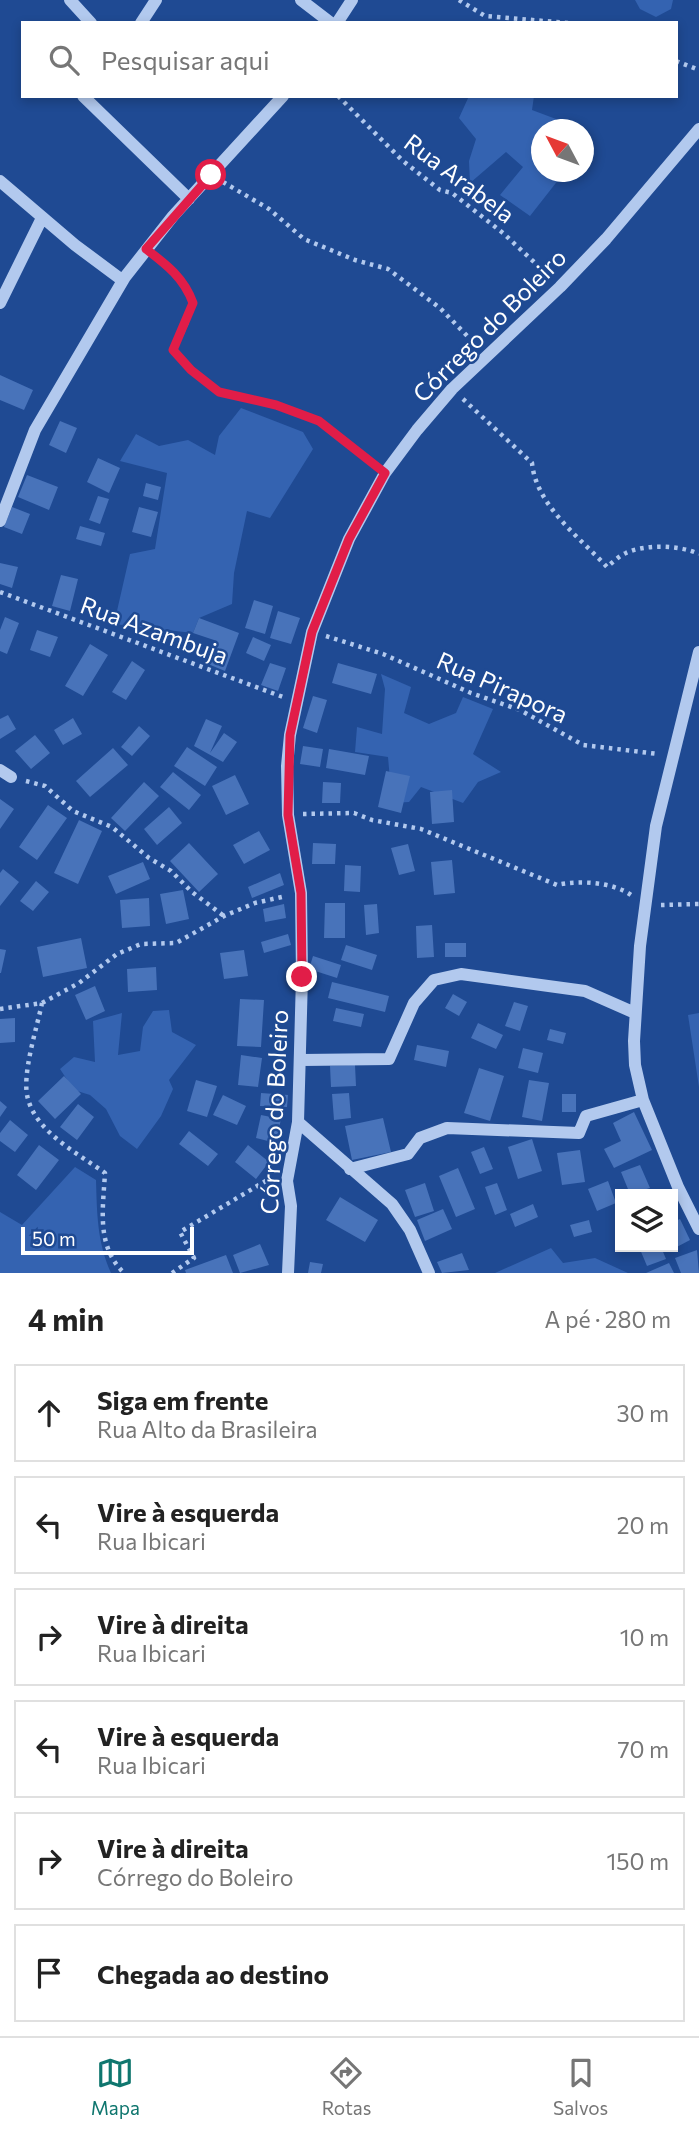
<!DOCTYPE html>
<html lang="pt">
<meta charset="utf-8">
<style>
:root{--surface:#fff;--page:#f6f6f6;--text:#222;--muted:#767676;--line:#e0e0e0;--accent:#0f766e}
body{margin:0;font-family:Commissioner,sans-serif;background:var(--page);color:var(--text)}
.controls{position:absolute;right:21px;bottom:21px;display:grid;overflow:hidden;border-radius:0px;box-shadow:0 4px 10px #0003}
.controls button{width:63px;height:63px;display:grid;place-items:center;padding:0;border:0;border-bottom:2px solid var(--line);background:var(--surface);color:var(--text);font:35px sans-serif}
.compass{position:absolute;left:531px;top:119px;width:63px;height:63px;border-radius:50%;background:var(--surface);box-shadow:0 4px 10px #0003;rotate:311deg}
.scale{position:absolute;left:21px;bottom:18px;width:173px;box-sizing:border-box;padding-left:7px;border:4px solid #fff;border-top:0;font-size:19px;line-height:24px;white-space:nowrap;color:#fff;-webkit-text-stroke:5px #1f4a93;paint-order:stroke}
.stop{position:absolute;width:21px;height:21px;margin:-16px;border:5px solid #e11d48;border-radius:50%;background:#fff}
.stop.end{background:#e11d48;border-color:#fff;box-shadow:0 2px 7px #0008}
.list{margin:0;padding:0;list-style:none}
h2{display:flex;justify-content:space-between;align-items:center;height:91px;margin:0;padding:0 28px;font-size:30px}
h2 small{font-size:23px;font-weight:400;color:var(--muted)}
.list li{display:grid;grid-template-columns:46px 1fr auto;gap:21px;align-items:center;box-sizing:border-box;height:98px;margin:0 14px 14px;padding:0 14px;border:2px solid var(--line);border-radius:0px}
.list b{display:block;font-size:26px;white-space:nowrap}
.list p{margin:0;font-size:23px;white-space:nowrap;color:var(--muted)}
.list em{font-size:23px;font-style:normal;color:var(--muted)}
.icon{flex:none;width:38px;height:38px;fill:none;stroke:currentColor;stroke-width:2;stroke-linecap:round;stroke-linejoin:round}
.map{position:relative;flex:none;width:699px;height:1273px;overflow:hidden}
.search{position:absolute;background:var(--surface);box-shadow:0 4px 10px #0003;left:21px;right:21px;top:21px;height:77px;display:flex;align-items:center;gap:18px;box-sizing:border-box;padding:0 24px;border-radius:0px;color:var(--muted);font-size:26px}
.sheet{height:763px;background:var(--surface)}
nav{display:flex;justify-content:space-around;align-items:center;box-sizing:border-box;height:98px;border-top:2px solid var(--line);background:var(--surface);font-size:19px;color:var(--muted)}
nav a{display:grid;justify-items:center;gap:4px}
nav .on{color:var(--accent)}
.map>svg:first-child{display:block}
</style>
<div class="map">
<svg width="699" height="1273" viewBox="0 0 699 1273">
<rect width="100%" height="100%" fill="#1f4a93"/>
<path fill="#3463b1" d="M635,0H673L671,9L656,17L640,9Z
M469,96H534L532,110L556,119L553,129L542,130V172H549L559,179L530,216L500,195L523,167L506,152L470,183L469,161L476,139L459,118Z
M241,408L303,432L313,449L270,518L247,511L234,573L232,604L199,618L193,633L114,624L130,554L155,549L167,473L120,461L136,434L159,446L188,440L215,455L219,436Z
M381,674L411,687L404,713L429,724L456,713L463,697L493,709L473,754L501,772L478,782L463,803L421,787L409,802L392,803L388,757L355,752L357,727L382,734L385,689Z
M169,1010L172,1032L196,1045L169,1080L173,1089L161,1116L137,1149L120,1136L106,1109L90,1095L74,1090L60,1069L74,1057L95,1062L93,1021L122,1013L118,1055L140,1051L143,1027L153,1011Z
M699,1013V1087L688,1015Z
M75,1167L96,1180C97,1213 97,1242 111,1273H0V1212L22,1225Z
M551,1248L563,1263L595,1258L628,1273H495Z"/>
<path fill="#4873ba" d="M0,375L33,390L24,410L0,400Z
M60,421L77,428L66,453L49,445Z
M98,458L120,468L109,493L87,482Z
M27,475L58,487L49,510L18,497Z
M146,483L161,487L158,500L143,496Z
M98,496L109,499L100,524L89,520Z
M12,507L30,514L22,534L4,527Z
M139,507L158,512L151,537L132,532Z
M80,526L105,533L101,546L76,539Z
M0,563L18,567L12,588L0,584Z
M61,575L78,579L70,611L52,606Z
M254,600L273,606L265,634L245,628Z
M278,611L300,618L291,644L270,638Z
M5,617L19,623L7,654L0,651V630Z
M199,618L239,633L225,671L208,664L217,641L193,633Z
M37,630L58,637L50,657L30,650Z
M253,637L271,645L264,661L246,653Z
M90,644L108,655L83,696L65,686Z
M132,661L145,670L126,700L112,692Z
M270,663L286,668L278,691L261,685Z
M338,663L377,674L371,694L332,683Z
M313,696L327,700L317,733L303,728Z
M8,715L16,729L0,739V719Z
M73,718L82,734L63,745L54,730Z
M206,719L222,726L210,753L224,733L237,742L223,762L194,746Z
M139,726L150,736L132,756L121,747Z
M35,735L50,753L31,769L15,751Z
M303,746L323,749L320,767L300,764Z
M187,747L217,767L205,786L174,766Z
M113,748L128,765L90,797L76,781Z
M329,749L369,756L365,775L326,768Z
M386,771L410,776L401,813L378,807Z
M173,772L201,795L189,810L160,787Z
M235,775L249,804L226,815L212,786Z
M144,782L159,796L125,831L111,818Z
M323,782L341,783L340,803H322Z
M452,790L454,822L432,824L430,792Z
M0,799L14,809L0,829Z
M48,805L67,818L37,860L19,847Z
M169,807L182,823L157,845L144,829Z
M79,820L102,831L78,884L54,873Z
M259,831L270,850L244,864L233,845Z
M189,843L218,874L199,892L170,861Z
M313,843L336,844L335,864H312Z
M408,844L415,871L399,875L391,848Z
M452,860L455,893L434,895L431,862Z
M143,862L150,879L116,894L108,876Z
M345,865L361,866L360,892L344,891Z
M3,869L19,882L0,906V873Z
M280,873L284,885L252,898L248,887Z
M36,881L49,892L33,911L20,901Z
M183,890L189,919L166,924L160,894Z
M149,898L150,926L122,928L120,900Z
M325,903H345V938H324Z
M284,904L286,918L265,922L263,909Z
M377,904L379,933L366,935L364,905Z
M432,925L434,957L417,958L416,926Z
M288,934L291,945L264,953L261,942Z
M81,938L87,968L43,977L37,947Z
M445,943H466V957H445Z
M346,945L377,955L372,970L341,960Z
M0,949L6,950L1,973H0Z
M244,950L248,976L224,979L220,953Z
M313,956L341,965L337,978L309,969Z
M156,967L157,990L128,992L127,969Z
M332,982L389,996L385,1012L328,998Z
M95,986L105,1011L86,1020L75,995Z
M453,994L467,1002L459,1016L445,1008Z
M240,999L264,1000L261,1047L237,1046Z
M514,1002L528,1006L520,1031L505,1026Z
M336,1008L364,1014L361,1027L333,1021Z
M15,1018V1042L0,1043V1019Z
M478,1023L503,1035L496,1049L471,1038Z
M550,1029L566,1033L563,1044L547,1040Z
M417,1045L449,1051L446,1067L414,1060Z
M523,1048L543,1053L538,1073L518,1068Z
M241,1055L262,1058L258,1087L238,1085Z
M355,1065L356,1086L331,1087L330,1066Z
M479,1068L504,1076L490,1121L464,1113Z
M64,1076L81,1094L55,1119L38,1101Z
M196,1080L217,1086L207,1117L187,1111Z
M529,1080L549,1083L542,1121L522,1117Z
M261,1093L288,1095L287,1107L260,1106Z
M349,1093L351,1118L334,1120L332,1094Z
M562,1094H576V1112H562Z
M223,1095L246,1106L237,1125L213,1115Z
M0,1101L7,1107L0,1117Z
M78,1104L94,1117L77,1140L60,1127Z
M634,1112L652,1150L614,1168L604,1149L621,1141L613,1123Z
M261,1115L281,1119L276,1143L256,1138Z
M383,1118L391,1152L352,1160L345,1126Z
M10,1120L28,1135L15,1152L0,1141V1133Z
M189,1131L218,1154L208,1166L179,1144Z
M532,1139L542,1171L518,1179L508,1147Z
M39,1145L59,1160L36,1190L17,1175Z
M248,1145L269,1162L256,1179L235,1162Z
M484,1147L493,1169L480,1174L471,1152Z
M580,1150L585,1182L562,1185L557,1153Z
M640,1165L650,1188L630,1194L621,1172Z
M458,1168L475,1209L456,1217L439,1176Z
M608,1181L616,1203L597,1211L588,1189Z
M425,1183L434,1211L415,1217L405,1190Z
M497,1183L507,1210L495,1215L485,1187Z
M340,1197L378,1220L365,1242L326,1220Z
M533,1204L538,1217L515,1227L510,1214Z
M443,1209L452,1229L425,1241L417,1220Z
M680,1219L690,1240L673,1249V1222Z
M589,1220L592,1232L574,1237L570,1225Z
M260,1244L269,1265L240,1273L233,1255Z
M639,1247H661L666,1259L647,1266Z
M697,1250L699,1273H681L675,1258Z
M462,1253L469,1270L442,1273L437,1262Z
M226,1255L233,1273H186L185,1270Z
M310,1262L323,1264L321,1273H308Z
M669,1263L674,1273H646Z"/>
<g fill="none" stroke-linecap="round" stroke-linejoin="round">
<path stroke="#b2c9ee" stroke-width="4.5" stroke-dasharray="3.5 5" stroke-linecap="butt" d="M459,0L485,16L568,23
M676,61L699,70
M338,96L403,161L440,190L452,193L503,233L550,277
M223,182L269,209L304,239L355,260L388,269L440,308L477,346
M159,259C201,292 197,306 173,350L191,370L219,392L276,405L319,421L374,464
M463,399L532,463C536,505 579,537 607,567C613,562 619,556 626,553C645,544 680,545 699,554
M0,592L283,697
M326,636L383,654L471,693L520,710L583,745L658,754
M26,781L45,786L73,811L112,827L149,858L171,871L192,892L224,916
M303,814L354,813L372,820L421,829L557,885C578,880 613,882 631,895
M661,905L699,904
M42,1003C37,1028 21,1076 28,1099C37,1133 79,1154 105,1173C103,1209 96,1246 124,1273
M0,1009L42,1003L79,983L117,954L141,944L176,943L224,916L255,903L286,896
M172,1273L194,1258L180,1232L269,1179"/>
<path stroke="#b2c9ee" stroke-width="12" d="M70,0L91,23
M301,0L331,23
M141,23L156,0
M337,23L352,0
M83,96L189,199
M0,181L75,245L122,280
M0,303L42,218
M0,521L35,430L125,277L173,216L283,96
M699,652L656,826L640,946L634,1041L635,1065L643,1100L678,1187L699,1229
M0,770L11,777
M302,1060L389,1059L414,1003L434,980L461,974L585,991L635,1013
M298,1122L392,1204L410,1230L429,1273
M350,1169L408,1154L420,1138L447,1128L579,1133L586,1116L643,1100
M288,1273L291,1206L287,1181L298,1122L302,977L301,893L288,815L287,766L290,735L312,632L349,539L385,473L417,430L452,389L560,287L606,239L699,129"/>
</g>
<g fill="none" stroke-linecap="round" stroke-linejoin="round">
<path stroke="#e11d48" stroke-width="9" d="M211,175L146,249C167,265 184,278 193,303L173,350L191,370L219,392L276,405L319,421L385,473L349,539L312,632L290,735L288,815L301,893L302,977"/>
</g>
<g text-anchor="middle" stroke-width="5" stroke-linejoin="round" paint-order="stroke">
<g font-size="24" fill="#fff" stroke="#1f4a93">
<text transform="translate(459 179) rotate(37)" y="8">Rua Arabela</text>
<text transform="translate(490 326) rotate(-45)" y="8">Córrego do Boleiro</text>
<text transform="translate(154 631) rotate(20)" y="8">Rua Azambuja</text>
<text transform="translate(502 688) rotate(24)" y="8">Rua Pirapora</text>
<text transform="translate(275 1112) rotate(-87)" y="8">Córrego do Boleiro</text>
</g>
</g>
</svg>
<div class="controls">
<button><svg class="icon" aria-label="layers" viewBox="0 0 24 24"><path d="M12 4l9 5-9 5-9-5zM3 14l9 5 9-5"/></svg></button>
</div>
<svg class="compass" viewBox="-18 -18 36 36"><path d="M0-13l5 13h-10z" fill="#e53935"/><path d="M0 13l5-13h-10z" fill="#767676"/></svg>
<div class="scale">50 m</div>
<div class="stop" style="left:211px;top:175px"></div>
<div class="stop end" style="left:302px;top:977px"></div>
<div class="search"><svg class="icon" aria-label="search" viewBox="0 0 24 24"><circle cx="10" cy="10" r="6"/><path d="M15 15l6 6"/></svg>Pesquisar aqui</div>
</div>
<section class="sheet">
<h2>4 min<small>A pé · 280 m</small></h2>
<ul class="list">
<li><svg class="icon" aria-label="ahead" viewBox="0 0 24 24"><path d="M12 20V5M6 11l6-6 6 6"/></svg><div><b>Siga em frente</b><p>Rua Alto da Brasileira</p></div><em>30 m</em></li>
<li><svg class="icon" aria-label="left" viewBox="0 0 24 24"><path d="M17 20v-9H6M10 6l-5 5 5 5"/></svg><div><b>Vire à esquerda</b><p>Rua Ibicari</p></div><em>20 m</em></li>
<li><svg class="icon" aria-label="right" viewBox="0 0 24 24"><path d="M7 20v-9h11M14 6l5 5-5 5"/></svg><div><b>Vire à direita</b><p>Rua Ibicari</p></div><em>10 m</em></li>
<li><svg class="icon" aria-label="left" viewBox="0 0 24 24"><path d="M17 20v-9H6M10 6l-5 5 5 5"/></svg><div><b>Vire à esquerda</b><p>Rua Ibicari</p></div><em>70 m</em></li>
<li><svg class="icon" aria-label="right" viewBox="0 0 24 24"><path d="M7 20v-9h11M14 6l5 5-5 5"/></svg><div><b>Vire à direita</b><p>Córrego do Boleiro</p></div><em>150 m</em></li>
<li><svg class="icon" aria-label="arrive" viewBox="0 0 24 24"><path d="M6 21V4h12l-3 4 3 4H6"/></svg><div><b>Chegada ao destino</b></div></li>
</ul>
</section>
<nav>
<a class="on"><svg class="icon" aria-label="map" viewBox="0 0 24 24"><path d="M3 6l6-2 6 2 6-2v14l-6 2-6-2-6 2zM9 4v14M15 6v14"/></svg>Mapa</a>
<a><svg class="icon" aria-label="directions" viewBox="0 0 24 24"><path d="M12 3l9 9-9 9-9-9zM9 14v-3h6M13 9l2 2-2 2"/></svg>Rotas</a>
<a><svg class="icon" aria-label="saved" viewBox="0 0 24 24"><path d="M7 4h10v16l-5-4-5 4z"/></svg>Salvos</a>
</nav>
